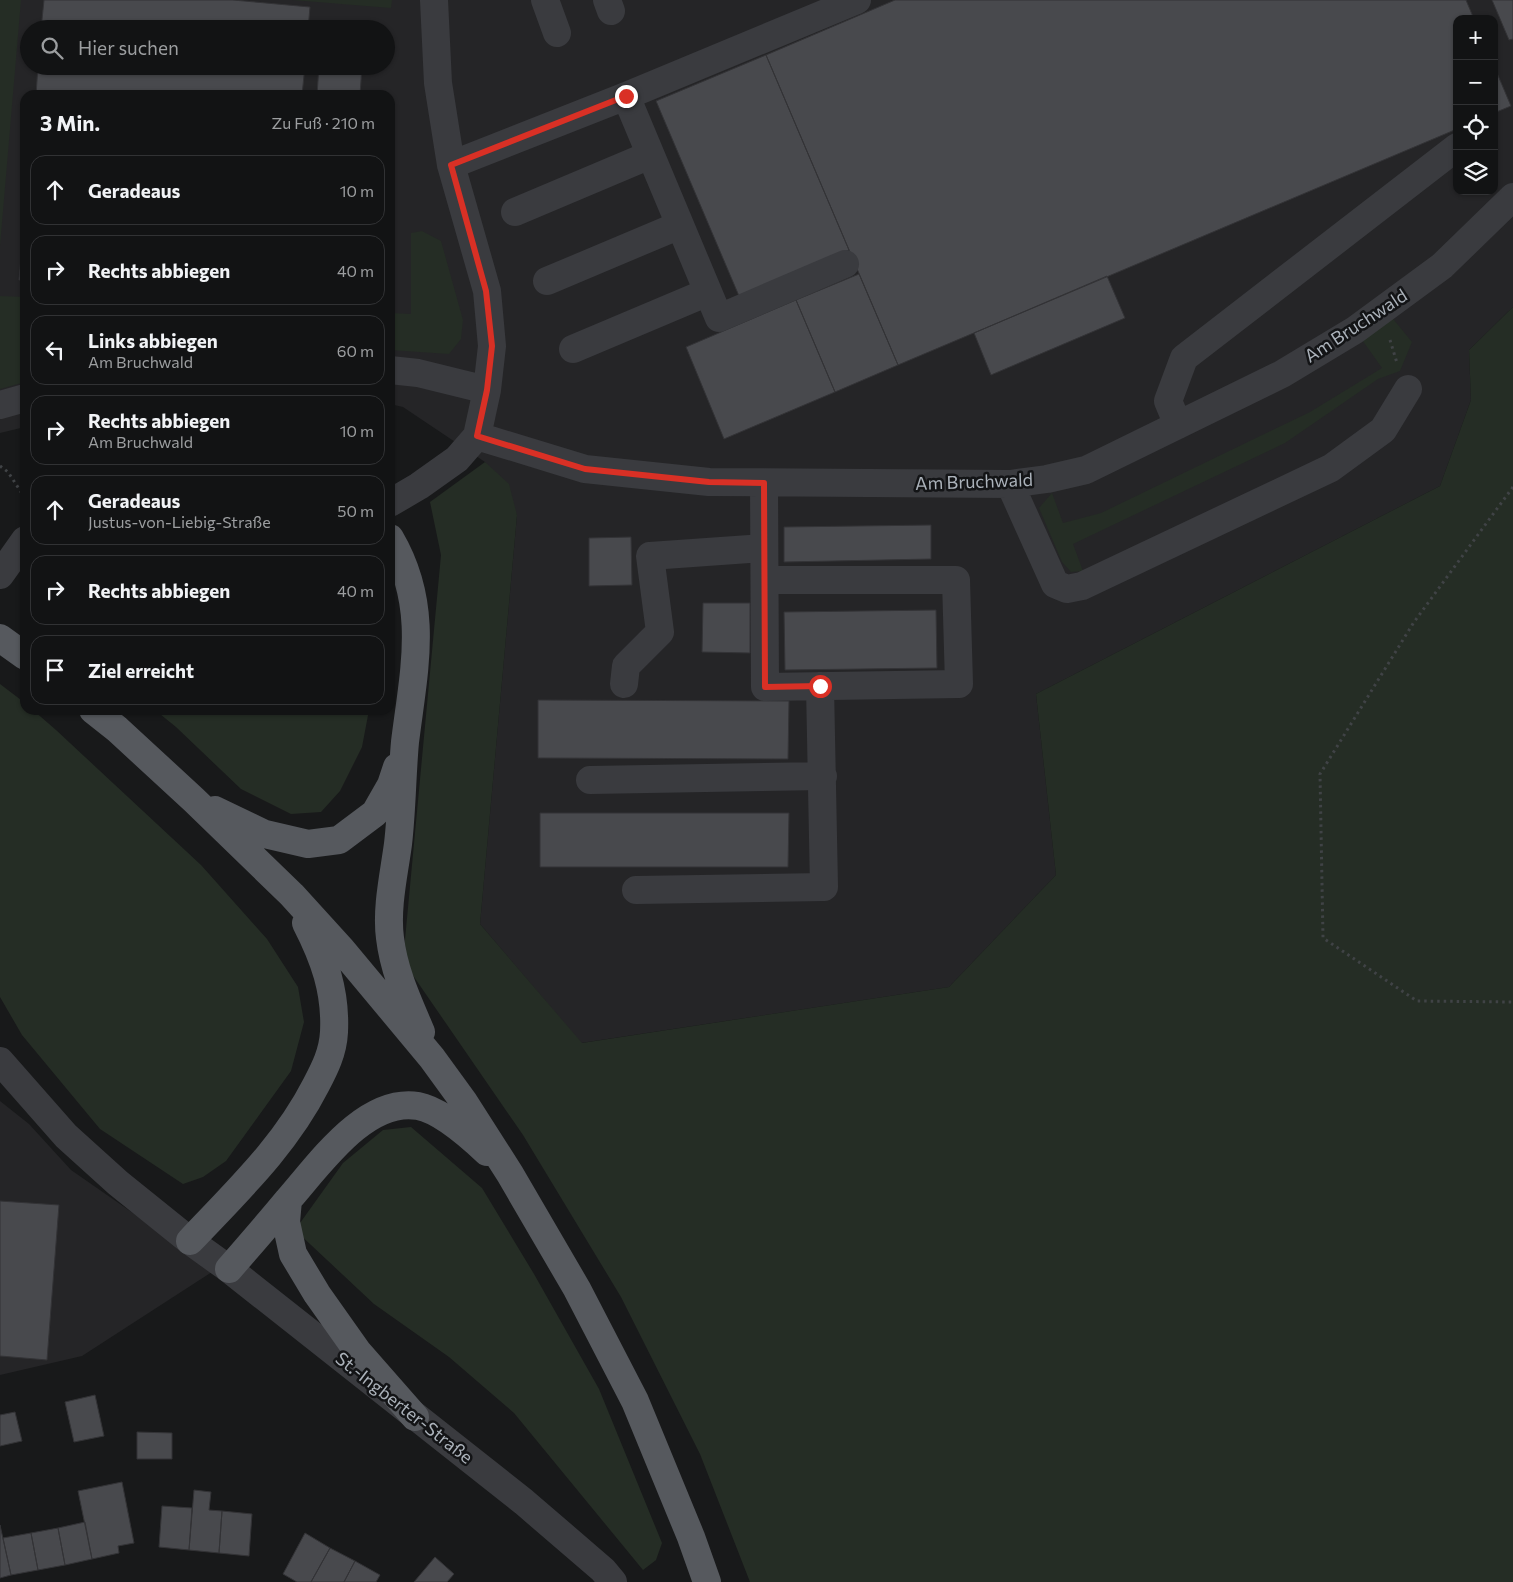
<!DOCTYPE html>
<html lang="de">
<meta charset="utf-8">
<style>
:root{--surface:#121314;--page:#1b1c1d;--text:#f1f3f6;--muted:#9c9ea0;--line:#313234}
body{margin:0;font-family:Commissioner,sans-serif;background:var(--page);color:var(--text)}
.controls{position:absolute;right:15px;top:15px;display:grid;overflow:hidden;border-radius:10px;box-shadow:0 1px 4px #0004}
.controls button{width:45px;height:45px;display:grid;place-items:center;padding:0;border:0;border-bottom:1px solid var(--line);background:var(--surface);color:var(--text);font:25px sans-serif}
.stop{position:absolute;width:15px;height:15px;margin:-11px;border:4px solid #d93025;border-radius:50%;background:#fff}
.stop.end{background:#d93025;border-color:#fff;box-shadow:0 1px 5px #0008}
.list{margin:0;padding:0;list-style:none}
h2{display:flex;justify-content:space-between;align-items:center;height:65px;margin:0;padding:0 20px;font-size:21px}
h2 small{font-size:16px;font-weight:400;color:var(--muted)}
.list li{display:grid;grid-template-columns:32px 1fr auto;gap:15px;align-items:center;box-sizing:border-box;height:70px;margin:0 10px 10px;padding:0 10px;border:1px solid var(--line);border-radius:15px}
.list b{display:block;font-size:19px;white-space:nowrap}
.list p{margin:0;font-size:16px;white-space:nowrap;color:var(--muted)}
.list em{font-size:16px;font-style:normal;color:var(--muted)}
.icon{flex:none;width:28px;height:28px;fill:none;stroke:currentColor;stroke-width:2;stroke-linecap:round;stroke-linejoin:round}
.map{position:relative;flex:none;width:1513px;height:1582px;overflow:hidden}
.search{position:absolute;background:var(--surface);box-shadow:0 1px 4px #0004;left:20px;top:20px;width:375px;height:55px;display:flex;align-items:center;gap:12px;box-sizing:border-box;padding:0 18px;border-radius:28px;color:var(--muted);font-size:19px}
.panel{position:absolute;background:var(--surface);box-shadow:0 1px 4px #0004;left:20px;top:90px;width:375px;height:625px;border-radius:15px}
.map>svg:first-child{display:block}
</style>
<div class="map">
<svg width="1513" height="1582" viewBox="0 0 1513 1582">
<rect width="100%" height="100%" fill="#18191a"/>
<path fill="#252527" fill-rule="evenodd" d="M0,0H1513V307L1469,350L1471,400L1440,486L1036,694L1056,875L949,987L581,1043L480,924L517,515L485,462L403,407L390,404V95H25V427L0,433ZM1457,19H1494V191H1457ZM29,29H386V66H29Z
M0,1101L29,1124L71,1170L215,1270L82,1356L0,1375Z"/>
<path fill="#252d25" d="M0,0H21L0,246Z
M292,0H392L391,8Z
M422,231L441,241L463,320L461,339L449,354L390,350V313L411,314V233Z
M0,296L25,297V382L0,389Z
M1513,307V1582H750L700,1454L621,1297L523,1135L403,961L441,555L430,502L485,462L509,484L517,515L480,924L582,1043L949,987L1056,875L1036,694L1440,486L1471,400L1469,350Z
M1385,309L1412,342L1400,371L1378,379L1285,443L1073,544L1083,571L1071,572L1062,562L1039,508L1052,493L1063,523L1101,513L1310,412L1382,368L1355,330Z
M0,684L25,703V710H33L56,730L201,865L267,939L298,987L304,1022L291,1071L226,1161L203,1177L183,1184L100,1129L22,1035L0,997Z
M155,710H369L362,747L340,791L321,812L291,814L241,789L176,727Z
M411,1127L482,1188L534,1274L599,1389L662,1543L656,1560L643,1570L514,1413L449,1357L374,1304L295,1230L343,1163L383,1130Z"/>
<path fill="#48494d" stroke="#333336" d="M44,0H233L310,7L308,29H41Z
M895,0H1466L1474,19H1457V129L898,365L766,55Z
M1492,0H1513V39L1509,40Z
M322,26L361,29H322Z
M766,55L849,250L739,296L656,101Z
M38,66H305L302,95H36Z
M319,66H362L360,95H317Z
M1494,66L1511,106L1494,113Z
M25,212V280H19Z
M859,274L898,365L835,392L796,300Z
M1107,276L1125,318L991,375L974,333Z
M796,300L835,392L724,439L686,347Z
M931,525V559L784,562V527Z
M631,537L632,585L589,586V538Z
M703,603H750V653L702,652Z
M936,610L937,668L785,670L784,612Z
M538,700L789,701L788,759L538,758Z
M540,813H789L788,867H540Z
M0,1201L59,1205L47,1360L0,1356Z
M95,1395L104,1436L74,1442L65,1402Z
M15,1412L22,1441L0,1446V1415Z
M137,1432L172,1433V1459H137Z
M122,1482L134,1543L118,1546L119,1553L92,1559L78,1491Z
M194,1490L211,1492L209,1510L222,1511L219,1553L189,1550Z
M162,1506L192,1508L189,1550L159,1547Z
M222,1511L252,1514L249,1556L219,1553Z
M85,1522L92,1559L65,1565L58,1528Z
M0,1525L11,1575L0,1578Z
M58,1528L65,1565L38,1570L31,1533Z
M31,1533L38,1570L11,1575L3,1538Z
M305,1533L330,1548L311,1582H297L283,1574Z
M330,1548L355,1561L344,1582H311Z
M435,1557L454,1574L447,1582H414Z
M355,1561L380,1575L376,1582H344Z"/>
<g fill="none" stroke-linecap="round" stroke-linejoin="round">
<path stroke="#404346" stroke-width="3" stroke-dasharray="2.5 4" stroke-linecap="butt" d="M1390,340L1397,363
M0,466L8,472L25,498
M1513,487L1414,622L1320,774L1323,938L1417,1001L1513,1002"/>
<path stroke="#3a3b3f" stroke-width="28" d="M545,0L557,33
M607,0L611,11
M626,96L719,318L845,264
M451,165L626,96L857,0
M515,212L650,155
M547,281L680,225
M573,349L708,292
M390,370L418,373L487,390
M0,405L25,398
M1178,425L1168,401L1184,358L1457,147
M477,436L585,469L709,482L1010,484L1047,479L1086,470L1282,374L1355,330L1442,266L1513,197
M764,483L765,687L959,684L956,580H765
M1010,484L1055,584L1067,589L1082,586L1331,468L1383,430L1408,389
M390,503L419,486L457,459L477,436L487,390L492,346L487,291L451,165L438,83L434,0
M0,575L25,540
M624,684L626,666L660,632L650,556L764,548
M590,780L823,776
M636,890L824,887L820,686
M0,1061L66,1136L118,1183L190,1241L229,1269L524,1502L603,1570L613,1582"/>
<path stroke="#56595e" stroke-width="28" d="M390,538C430,606 414,669 405,742C402,775 402,810 398,844C394,874 386,908 390,938C394,972 408,1001 421,1032
M0,638L25,656
M93,710L117,729L194,800L292,895L342,950L432,1058L464,1102L510,1174L577,1289L635,1401L691,1537L707,1582
M215,810L265,834L308,844L339,840L375,813L391,785L397,767
M288,1200L286,1222L293,1254L317,1294L358,1352L415,1417
M190,1241C237,1191 285,1146 316,1085C325,1068 333,1052 334,1032C336,991 324,958 306,923
M229,1269C249,1246 269,1223 288,1200C319,1165 365,1097 418,1106C440,1110 471,1137 487,1152"/>
</g>
<g fill="none" stroke-linecap="round" stroke-linejoin="round">
<path stroke="#d93025" stroke-width="6" d="M626,96L451,165L486,291L492,346L487,390L477,436L585,469L709,482L764,483L765,687L820,686"/>
</g>
<g text-anchor="middle" stroke-width="5" stroke-linejoin="round" paint-order="stroke">
<g font-size="18" fill="#abb2ba" stroke="#131416">
<text transform="translate(1356 326) rotate(-33)" y="6">Am Bruchwald</text>
<text transform="translate(974 482) rotate(-2)" y="6">Am Bruchwald</text>
<text transform="translate(404 1408) rotate(38)" y="6">St.-Ingberter-Straße</text>
</g>
</g>
</svg>
<div class="controls">
<button>+</button>
<button>−</button>
<button><svg class="icon" aria-label="locate" viewBox="0 0 24 24"><circle cx="12" cy="12" r="6"/><path d="M12 2v4M12 18v4M2 12h4M18 12h4"/></svg></button>
<button><svg class="icon" aria-label="layers" viewBox="0 0 24 24"><path d="M12 4l9 5-9 5-9-5zM3 14l9 5 9-5"/></svg></button>
</div>
<div class="stop" style="left:820px;top:686px"></div>
<div class="stop end" style="left:626px;top:96px"></div>
<div class="search"><svg class="icon" aria-label="search" viewBox="0 0 24 24"><circle cx="10" cy="10" r="6"/><path d="M15 15l6 6"/></svg>Hier suchen</div>
<section class="panel">
<h2>3 Min.<small>Zu Fuß · 210 m</small></h2>
<ul class="list">
<li><svg class="icon" aria-label="ahead" viewBox="0 0 24 24"><path d="M12 20V5M6 11l6-6 6 6"/></svg><div><b>Geradeaus</b></div><em>10 m</em></li>
<li><svg class="icon" aria-label="right" viewBox="0 0 24 24"><path d="M7 20v-9h11M14 6l5 5-5 5"/></svg><div><b>Rechts abbiegen</b></div><em>40 m</em></li>
<li><svg class="icon" aria-label="left" viewBox="0 0 24 24"><path d="M17 20v-9H6M10 6l-5 5 5 5"/></svg><div><b>Links abbiegen</b><p>Am Bruchwald</p></div><em>60 m</em></li>
<li><svg class="icon" aria-label="right" viewBox="0 0 24 24"><path d="M7 20v-9h11M14 6l5 5-5 5"/></svg><div><b>Rechts abbiegen</b><p>Am Bruchwald</p></div><em>10 m</em></li>
<li><svg class="icon" aria-label="ahead" viewBox="0 0 24 24"><path d="M12 20V5M6 11l6-6 6 6"/></svg><div><b>Geradeaus</b><p>Justus-von-Liebig-Straße</p></div><em>50 m</em></li>
<li><svg class="icon" aria-label="right" viewBox="0 0 24 24"><path d="M7 20v-9h11M14 6l5 5-5 5"/></svg><div><b>Rechts abbiegen</b></div><em>40 m</em></li>
<li><svg class="icon" aria-label="arrive" viewBox="0 0 24 24"><path d="M6 21V4h12l-3 4 3 4H6"/></svg><div><b>Ziel erreicht</b></div></li>
</ul>
</section>
</div>
